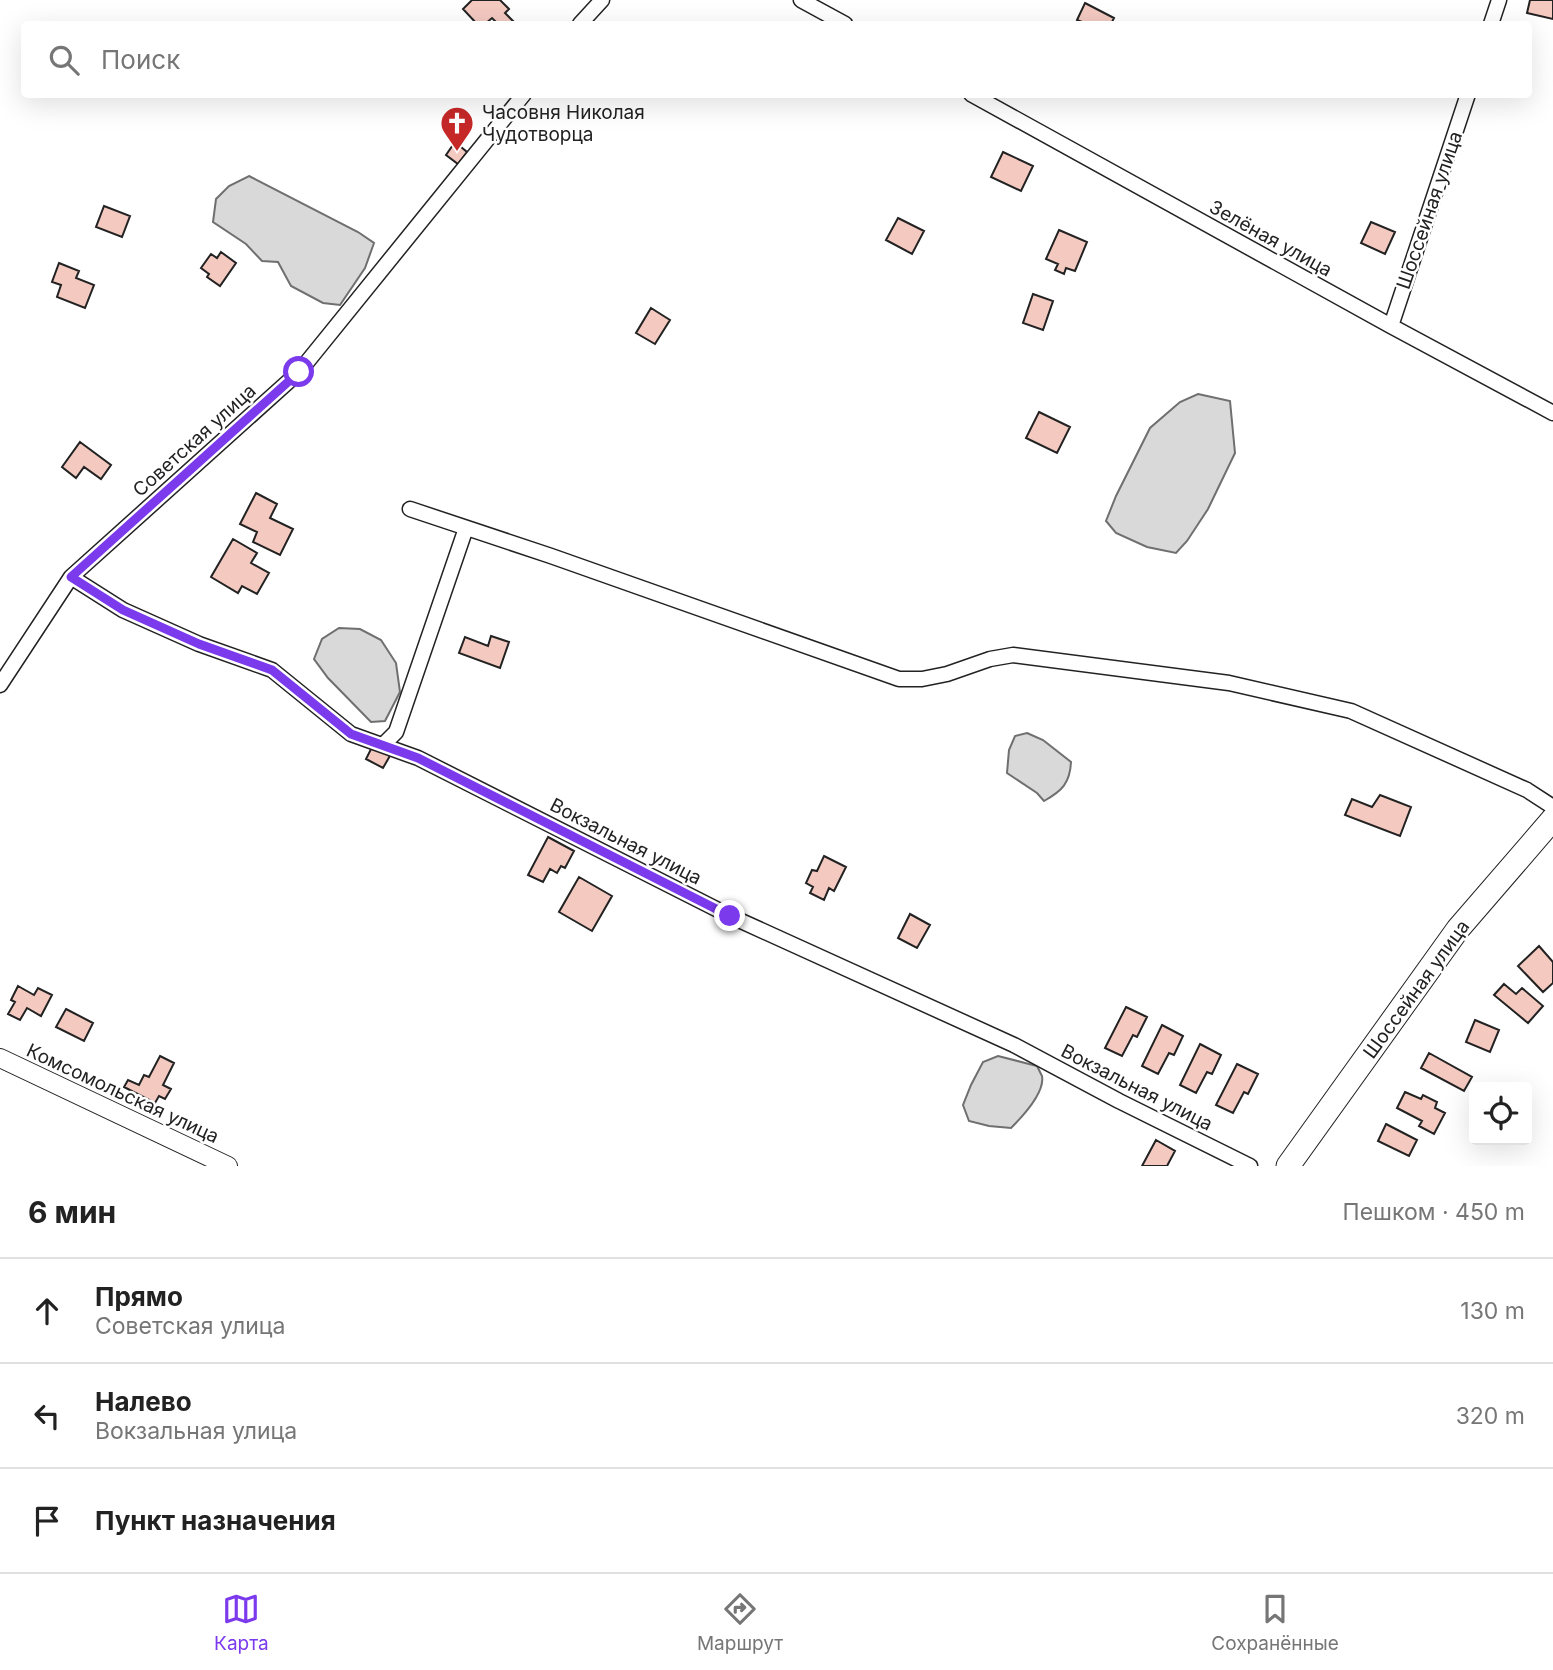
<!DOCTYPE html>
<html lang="ru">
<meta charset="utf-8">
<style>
:root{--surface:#fff;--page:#f6f6f6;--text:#222;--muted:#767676;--line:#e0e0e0;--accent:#7c3aed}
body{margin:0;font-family:Inter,sans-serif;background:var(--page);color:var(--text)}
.controls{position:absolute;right:21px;bottom:21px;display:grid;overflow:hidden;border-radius:7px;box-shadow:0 7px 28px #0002}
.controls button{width:63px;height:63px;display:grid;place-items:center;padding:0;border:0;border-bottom:2px solid var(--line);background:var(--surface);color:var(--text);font:35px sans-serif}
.stop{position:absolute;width:21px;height:21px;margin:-16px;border:5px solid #7c3aed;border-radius:50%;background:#fff}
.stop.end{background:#7c3aed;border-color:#fff;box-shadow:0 2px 7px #0008}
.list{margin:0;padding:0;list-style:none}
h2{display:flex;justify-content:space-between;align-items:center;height:91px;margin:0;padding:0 28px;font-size:30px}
h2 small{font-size:23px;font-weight:400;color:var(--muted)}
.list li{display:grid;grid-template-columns:46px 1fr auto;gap:21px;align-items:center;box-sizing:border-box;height:105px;padding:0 28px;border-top:2px solid var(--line)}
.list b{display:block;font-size:26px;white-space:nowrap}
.list p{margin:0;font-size:23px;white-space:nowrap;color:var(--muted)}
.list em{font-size:23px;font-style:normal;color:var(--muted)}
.icon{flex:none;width:38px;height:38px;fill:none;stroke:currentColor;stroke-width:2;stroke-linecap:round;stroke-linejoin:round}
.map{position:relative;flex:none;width:1553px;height:1166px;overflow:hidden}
.search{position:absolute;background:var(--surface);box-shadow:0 7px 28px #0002;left:21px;right:21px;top:21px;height:77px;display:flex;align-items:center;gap:18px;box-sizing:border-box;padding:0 24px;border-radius:7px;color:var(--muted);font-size:26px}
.sheet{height:406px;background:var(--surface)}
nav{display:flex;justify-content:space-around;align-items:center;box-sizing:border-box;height:98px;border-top:2px solid var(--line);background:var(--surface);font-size:19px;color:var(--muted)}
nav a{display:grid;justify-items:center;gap:4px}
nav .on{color:var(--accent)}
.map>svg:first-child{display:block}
</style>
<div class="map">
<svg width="1553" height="1166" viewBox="0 0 1553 1166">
<rect width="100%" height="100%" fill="#fff"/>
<path fill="#d9d9d9" stroke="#6f6f6f" stroke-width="2" d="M249,176L358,232L374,243L365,268L340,305L323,303L291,286L278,262L262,261L246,244L213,222L216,199L229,186Z
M1198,394L1230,401L1235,453L1208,509L1187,541L1176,553L1147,547L1116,533L1106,521L1116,496L1150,428L1180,402Z
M339,628L360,629L381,640L396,663L400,692L385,721L371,722L328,678L314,659L322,639Z
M1027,733L1043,740L1071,762C1070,783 1062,791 1044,801L1037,793L1007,773L1009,750L1015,736Z
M998,1056L1037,1066C1038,1068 1041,1074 1042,1076C1045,1092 1022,1117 1011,1128L989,1126L969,1121L963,1105L971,1085L983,1062Z"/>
<path fill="#f3c9c0" stroke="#222" stroke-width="2" d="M472,0H500L509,9L505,13L516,24H498L492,18L485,24H477L463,9Z
M1530,0H1553V19L1527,13Z
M1085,3L1114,18L1111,24H1087L1077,20Z
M455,142L467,152L458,164L446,155Z
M1003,152L1033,166L1021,191L991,177Z
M104,206L130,216L122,237L96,227Z
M898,218L924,231L912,254L886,240Z
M1371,222L1395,232L1385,254L1361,243Z
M1059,230L1087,242L1075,271L1066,268L1064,274L1055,270L1058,264L1046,259Z
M221,252L236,263L220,286L207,277L209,274L201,268L211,254L217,258Z
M59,263L79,271L76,278L94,285L85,308L57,297L61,285L52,282Z
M1033,294L1053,301L1043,330L1023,323Z
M651,308L670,320L655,344L636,333Z
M1039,412L1070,427L1057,453L1026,438Z
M80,442L111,465L101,479L84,467L76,478L62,467Z
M256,493L277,504L270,518L293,529L280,555L253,542L257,532L240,524Z
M233,539L257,553L251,563L269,573L257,594L242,586L238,593L211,577Z
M491,636L509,642L500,668L459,653L465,637L488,646Z
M373,745L391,754L383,768L366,759Z
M1380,795L1411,807L1400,836L1345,815L1352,799L1372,807Z
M548,837L574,851L565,868L561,866L557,873L550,869L543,882L528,875Z
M824,856L846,867L834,891L829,888L824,900L810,893L813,887L806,883L812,870L817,871Z
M579,877L612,896L592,931L559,912Z
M910,914L930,925L917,948L898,938Z
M1539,946L1553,962V983L1543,992L1518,966Z
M1504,984L1516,994L1522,988L1543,1006L1528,1023L1494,995Z
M18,986L34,995L38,988L52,995L41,1016L27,1008L20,1020L8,1014L15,1002L11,1000Z
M1126,1007L1147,1017L1137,1037L1133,1035L1122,1056L1105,1048Z
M66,1009L93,1023L84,1041L56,1027Z
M1475,1020L1499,1030L1490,1052L1466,1042Z
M1162,1025L1183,1036L1174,1055L1169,1053L1158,1074L1142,1066Z
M1200,1044L1221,1055L1212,1074L1207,1072L1196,1093L1180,1085Z
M1429,1053L1472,1077L1464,1091L1421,1068Z
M160,1056L174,1063L163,1085L171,1089L165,1099L159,1096L155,1103L124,1087L128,1080L139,1085L144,1075L149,1077Z
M1237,1064L1258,1074L1248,1094L1244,1092L1233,1113L1216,1105Z
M1405,1092L1421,1099L1423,1095L1437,1102L1435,1108L1445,1113L1434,1134L1419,1126L1422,1121L1397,1108Z
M1386,1124L1417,1140L1409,1156L1378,1141Z
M1156,1140L1175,1151L1167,1166H1142Z"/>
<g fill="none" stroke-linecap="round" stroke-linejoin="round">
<defs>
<path id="minor" d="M801,0L845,24
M580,24L602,0
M1491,24L1499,0
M971,94L1391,326L1553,413
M1391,326L1468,94
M410,509L551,556L899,679H922L947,674L990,659L1013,655L1229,683L1351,711L1527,790L1553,807
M71,577L123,610L199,644L272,670L351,734L418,758L730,916L1014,1045L1119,1101L1250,1166
M0,685L71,577L299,372L524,94
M383,745L396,732L466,528"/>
<path id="tertiary" d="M0,1058L228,1166"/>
<path id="primary" d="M1288,1166L1458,929L1553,819"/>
</defs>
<use href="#minor" stroke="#222" stroke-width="17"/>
<use href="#tertiary" stroke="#222" stroke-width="20"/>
<use href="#primary" stroke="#222" stroke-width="25"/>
<use href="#minor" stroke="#fff" stroke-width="14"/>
<use href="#tertiary" stroke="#fff" stroke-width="18"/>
<use href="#primary" stroke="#fff" stroke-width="23"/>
</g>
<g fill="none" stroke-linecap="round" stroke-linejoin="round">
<path stroke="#7c3aed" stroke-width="9" d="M299,372L71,577L123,610L199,644L272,670L351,734L418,758L730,916"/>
</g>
<defs>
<symbol id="church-pin" viewBox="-11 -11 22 30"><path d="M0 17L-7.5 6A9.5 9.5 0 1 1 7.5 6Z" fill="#c62828" stroke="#fff"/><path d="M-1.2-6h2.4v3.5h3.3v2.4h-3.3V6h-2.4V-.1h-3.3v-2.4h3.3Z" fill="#fff"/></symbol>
</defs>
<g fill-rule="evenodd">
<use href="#church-pin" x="438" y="104" width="38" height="52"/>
</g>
<g text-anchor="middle" stroke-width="5" stroke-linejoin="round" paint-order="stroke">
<g font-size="19" fill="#222" stroke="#fff" text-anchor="start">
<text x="482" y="119">Часовня Николая<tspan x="482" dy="22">Чудотворца</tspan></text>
</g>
<g font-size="19" fill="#222" stroke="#fff">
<text transform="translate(1429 210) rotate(-71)" y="7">Шоссейная улица</text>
<text transform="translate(1271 238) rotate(29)" y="7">Зелёная улица</text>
<text transform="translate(194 440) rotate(-42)" y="7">Советская улица</text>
<text transform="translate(626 841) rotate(27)" y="7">Вокзальная улица</text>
<text transform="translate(1416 989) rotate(-54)" y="7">Шоссейная улица</text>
<text transform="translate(1137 1087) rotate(27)" y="7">Вокзальная улица</text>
<text transform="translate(123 1093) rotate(25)" y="7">Комсомольская улица</text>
</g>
</g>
</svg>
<div class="controls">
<button><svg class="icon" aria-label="locate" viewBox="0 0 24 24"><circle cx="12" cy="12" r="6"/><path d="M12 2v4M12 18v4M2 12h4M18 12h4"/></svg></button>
</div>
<div class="stop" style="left:299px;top:372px"></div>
<div class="stop end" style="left:730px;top:916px"></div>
<div class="search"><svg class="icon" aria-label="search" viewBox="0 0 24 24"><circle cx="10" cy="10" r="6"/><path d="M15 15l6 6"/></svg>Поиск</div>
</div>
<section class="sheet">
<h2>6 мин<small>Пешком · 450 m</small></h2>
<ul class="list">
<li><svg class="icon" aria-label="ahead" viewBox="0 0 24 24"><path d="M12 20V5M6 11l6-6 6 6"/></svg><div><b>Прямо</b><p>Советская улица</p></div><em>130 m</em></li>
<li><svg class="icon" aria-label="left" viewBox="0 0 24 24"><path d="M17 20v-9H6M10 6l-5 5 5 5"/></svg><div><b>Налево</b><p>Вокзальная улица</p></div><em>320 m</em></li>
<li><svg class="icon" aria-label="arrive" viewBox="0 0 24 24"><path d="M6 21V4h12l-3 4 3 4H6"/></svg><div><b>Пункт назначения</b></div></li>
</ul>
</section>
<nav>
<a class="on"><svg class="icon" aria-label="map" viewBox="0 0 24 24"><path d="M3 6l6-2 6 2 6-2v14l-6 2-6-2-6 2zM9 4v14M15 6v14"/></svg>Карта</a>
<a><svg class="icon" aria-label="directions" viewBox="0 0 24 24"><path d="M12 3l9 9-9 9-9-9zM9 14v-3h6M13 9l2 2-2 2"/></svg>Маршрут</a>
<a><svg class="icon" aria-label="saved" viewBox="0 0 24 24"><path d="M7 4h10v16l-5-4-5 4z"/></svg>Сохранённые</a>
</nav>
